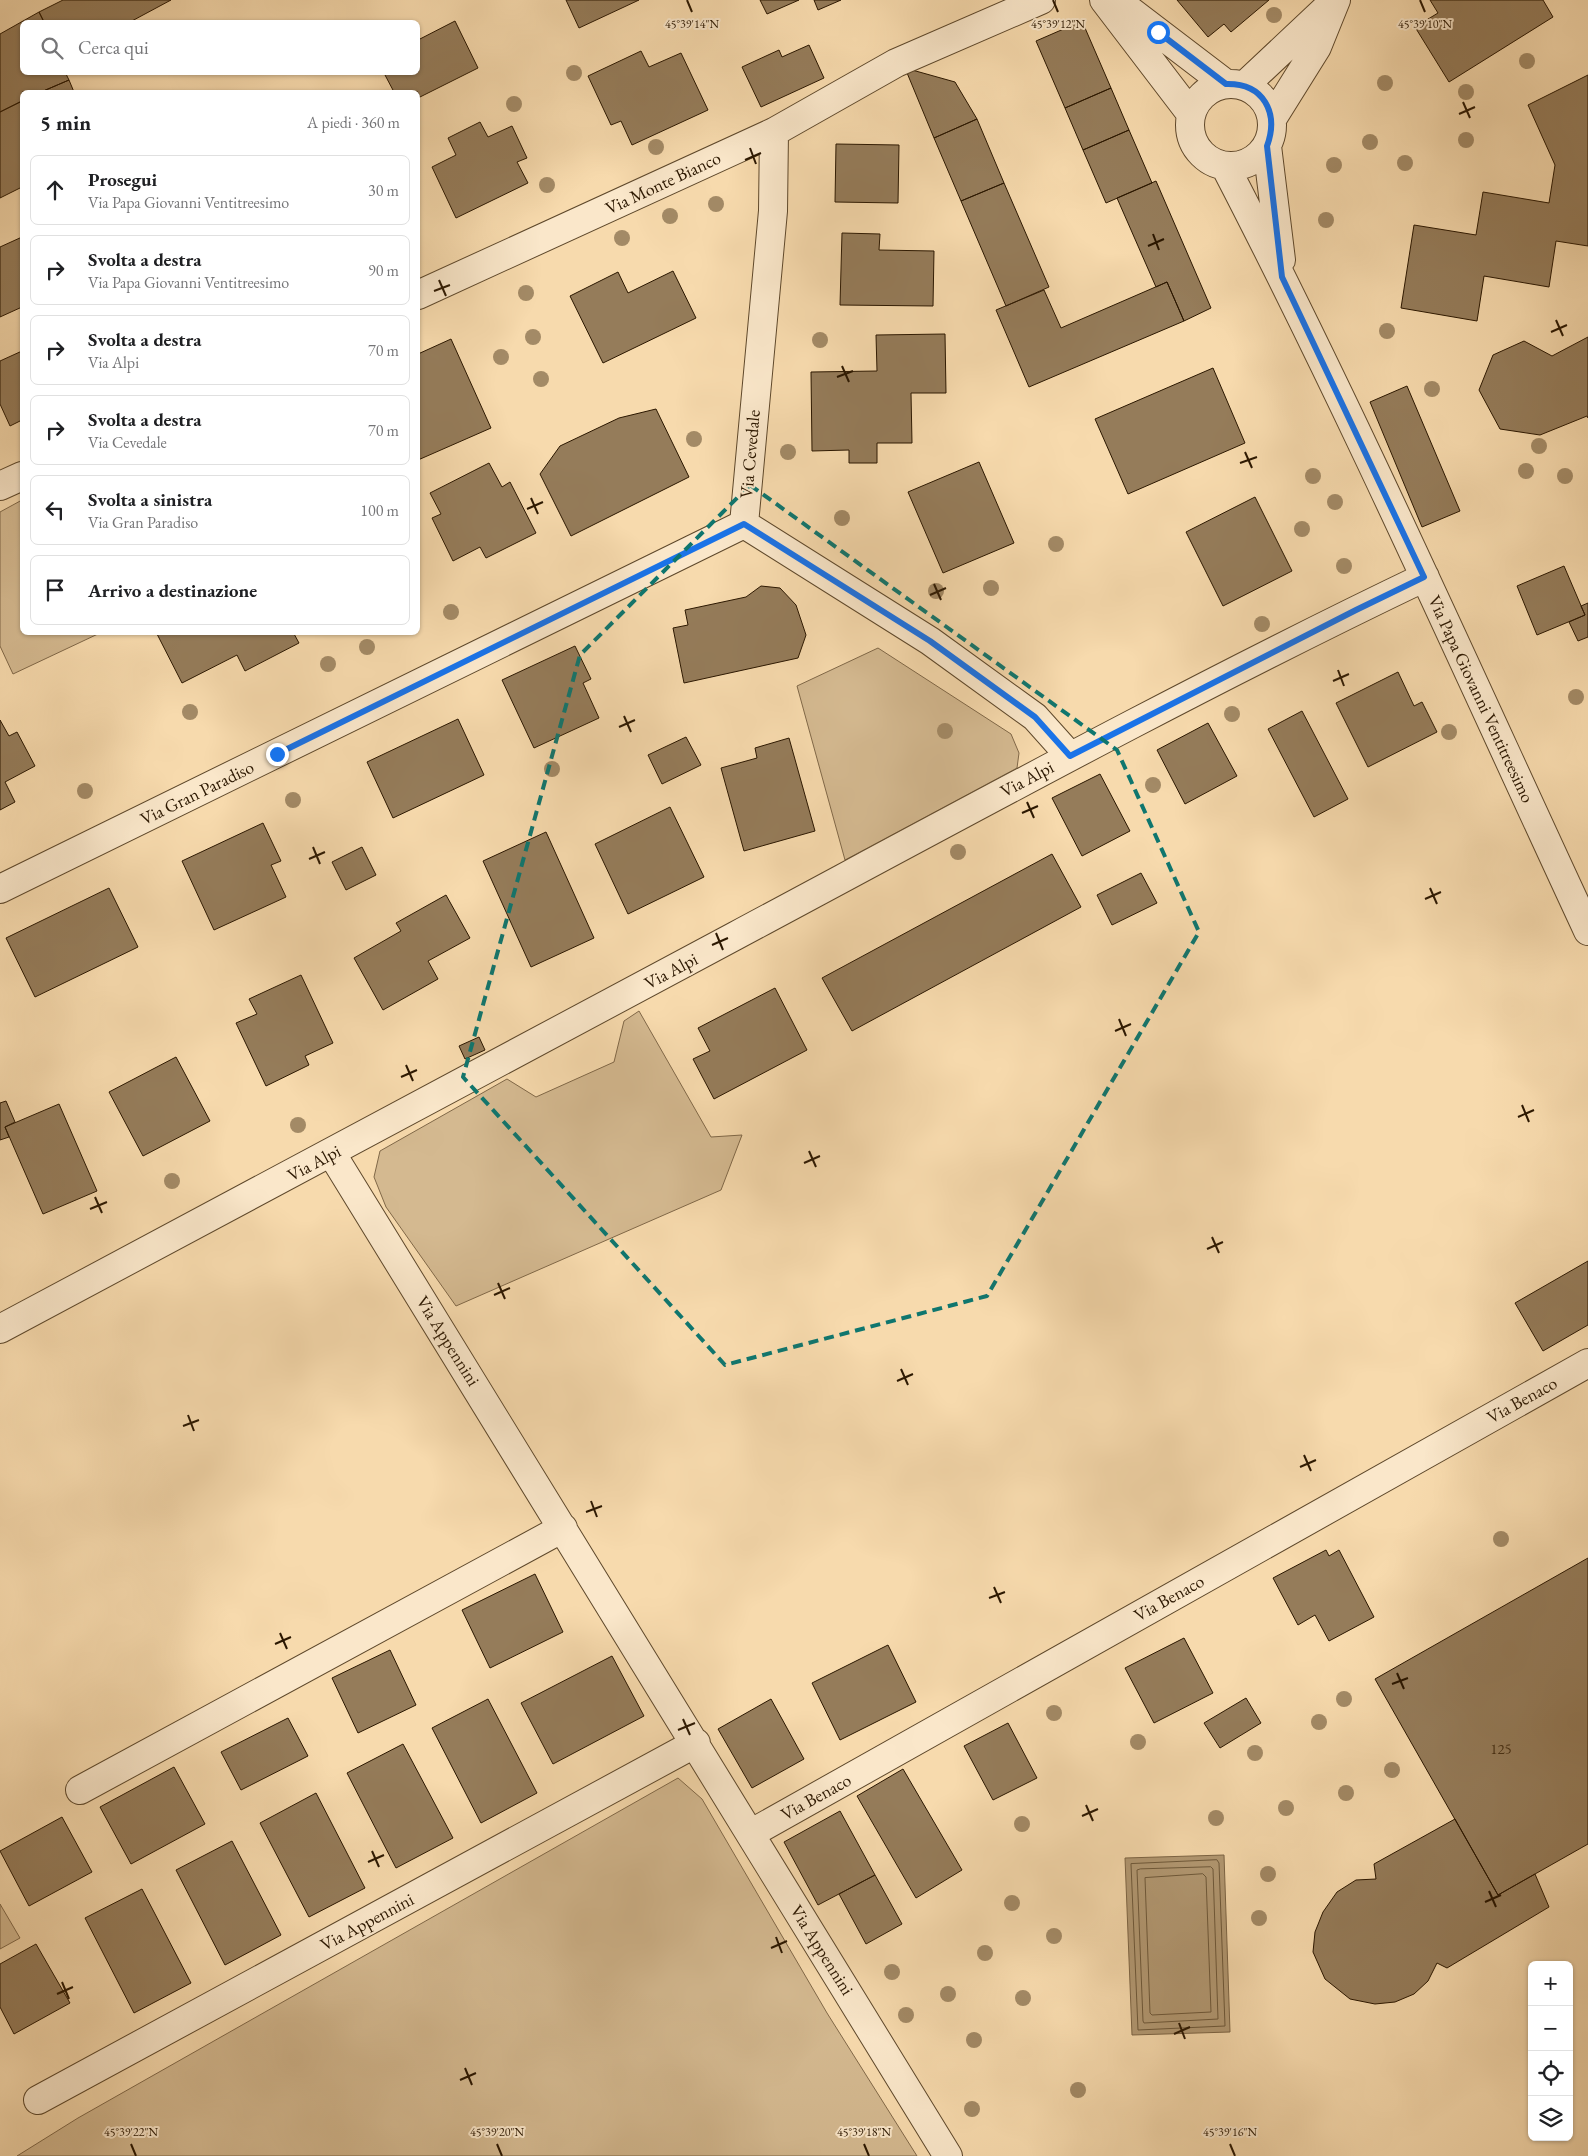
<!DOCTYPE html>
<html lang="it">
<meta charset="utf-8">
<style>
:root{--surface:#fff;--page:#f2f2f2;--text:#202124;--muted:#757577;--line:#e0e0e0}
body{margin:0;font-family:"EB Garamond",serif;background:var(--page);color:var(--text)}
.controls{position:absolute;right:15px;bottom:15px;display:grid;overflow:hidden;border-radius:8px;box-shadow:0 1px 4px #0004}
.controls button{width:45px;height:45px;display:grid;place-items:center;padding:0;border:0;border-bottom:1px solid var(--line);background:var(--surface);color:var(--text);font:25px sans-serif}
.stop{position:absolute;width:15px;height:15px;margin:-11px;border:4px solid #1a73e8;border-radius:50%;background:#fff}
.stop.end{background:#1a73e8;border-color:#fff;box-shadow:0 1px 5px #0008}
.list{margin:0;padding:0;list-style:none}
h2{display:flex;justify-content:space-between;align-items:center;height:65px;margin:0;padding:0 20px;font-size:21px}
h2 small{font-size:16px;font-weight:400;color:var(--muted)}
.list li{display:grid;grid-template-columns:32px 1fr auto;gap:15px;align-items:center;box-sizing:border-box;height:70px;margin:0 10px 10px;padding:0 10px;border:1px solid var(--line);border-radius:8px}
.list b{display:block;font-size:19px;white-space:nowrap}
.list p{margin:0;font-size:16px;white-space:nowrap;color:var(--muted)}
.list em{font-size:16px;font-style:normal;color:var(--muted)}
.icon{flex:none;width:28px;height:28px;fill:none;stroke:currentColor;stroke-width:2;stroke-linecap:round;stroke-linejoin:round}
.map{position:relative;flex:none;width:1588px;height:2156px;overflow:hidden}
.search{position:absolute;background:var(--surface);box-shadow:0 1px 4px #0004;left:20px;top:20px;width:400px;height:55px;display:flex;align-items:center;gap:12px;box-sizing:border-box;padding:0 18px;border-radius:8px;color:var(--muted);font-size:19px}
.panel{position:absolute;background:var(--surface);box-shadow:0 1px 4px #0004;left:20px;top:90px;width:400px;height:545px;border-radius:8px}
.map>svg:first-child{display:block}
</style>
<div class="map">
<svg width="1588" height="2156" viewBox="0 0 1588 2156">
<rect width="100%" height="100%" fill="#f7daad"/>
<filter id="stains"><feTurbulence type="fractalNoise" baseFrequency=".004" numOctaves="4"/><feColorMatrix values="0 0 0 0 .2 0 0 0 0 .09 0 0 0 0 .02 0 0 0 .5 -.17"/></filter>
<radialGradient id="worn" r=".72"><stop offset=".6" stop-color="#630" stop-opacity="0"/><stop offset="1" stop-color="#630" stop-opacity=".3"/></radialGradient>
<path fill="#d4b990" stroke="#806848" d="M22,500V632L100,633L13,674L0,646V512Z
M878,648L1011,734L1019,753L1017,768L845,860L797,686Z
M639,1011L711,1137L742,1135L721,1190L456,1306L386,1207L374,1177L380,1151L507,1079L536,1097L614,1062L624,1021Z
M678,1778L702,1799L827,2013L917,2156H17L78,2118Z
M0,1904L20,1938L0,1949Z"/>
<path fill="#b29872" stroke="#7c6444" d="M1224,1855L1230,2032L1132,2035L1125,1858Z"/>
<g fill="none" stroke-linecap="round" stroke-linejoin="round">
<path stroke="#6e5839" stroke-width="1" d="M1217,1860L1219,1863L1225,2026L1138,2030L1131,1864Z
M1211,1867L1213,1869L1218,2019L1144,2023L1143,2021L1137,1870L1140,1869Z
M1203,1874L1206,1877L1211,2012L1152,2015L1150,2013L1145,1878Z"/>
</g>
<path fill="#957c5a" stroke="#2b1700" d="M63,0H171L130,22H44L39,12Z
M566,0H639L579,28Z
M760,0H799L767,14Z
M814,0H841L818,10Z
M1177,0H1269L1231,32L1224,24L1208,37Z
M1430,0H1543L1553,17L1449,82L1415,27L1438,13Z
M39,12L44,22H22V72H65L69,80L41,92H22V101L0,112V34Z
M455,21L478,68L418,98V92H394L385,75L390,72H418V40Z
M1082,21L1111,88L1065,108L1036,41Z
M809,45L824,78L761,107L742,67L779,50L782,57Z
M641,51L649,67L681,53L708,110L632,145L621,121L611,125L588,76Z
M905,68L955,82L977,119L934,138Z
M1588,75V246L1556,241L1549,287L1484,276L1477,321L1401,308L1414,225L1476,235L1483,192L1549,203L1555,165L1528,105Z
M69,80L74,92H41Z
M1111,88L1129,130L1083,150L1065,108Z
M22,101V187L0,198V112Z
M977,119L1004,183L961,201L934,138Z
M480,122L488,137L512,126L527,158L517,162L528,183L456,218L432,167L456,155L448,138Z
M1129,130L1152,183L1106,203L1083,150Z
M836,144L899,145L898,203L835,202Z
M1156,181L1211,308L1184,321L1167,282L1156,287L1117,198Z
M1004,183L1049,287L1006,306L961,201Z
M842,233L880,234L879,250L934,251L933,306L840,305Z
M22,237V307L0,317V247Z
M673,271L696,318L603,363L570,296L618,272L628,293Z
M1167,282L1184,321L1029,387L996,310L1044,290L1061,328Z
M945,334L946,393H911L912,443H877V463H849V450L812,451L811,372L877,371L876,335Z
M1588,337V418L1587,416L1540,435L1500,429L1479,390L1493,355L1524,341L1552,356Z
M451,339L491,428L418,460V354Z
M22,351V420L10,426L0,404V361Z
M1213,368L1245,443L1128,494L1095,419Z
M1407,386L1460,511L1422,527L1370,402Z
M656,409L689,477L571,536L540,474L560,446L619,418Z
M979,462L1014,543L943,573L908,492Z
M489,463L502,487L510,482L536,533L486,558L480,547L453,561L432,518L441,514L430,493Z
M1255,497L1292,571L1223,606L1186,532Z
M1564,566L1585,615L1537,635L1517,586Z
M761,586L780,588L796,605L806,635L798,658L684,683L673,628L688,625L685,610L746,597Z
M1588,603V637L1578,641L1569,622L1585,615L1581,606Z
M156,632H293L299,643L245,671L237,655L182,683Z
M575,646L591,679L583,683L599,718L534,748L502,680Z
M1398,672L1414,706L1422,702L1437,732L1368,767L1336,703Z
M1302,711L1348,799L1314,817L1268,729Z
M458,719L484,775L393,818L367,762Z
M0,720L9,736L17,732L35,766L5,782L15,802L0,810Z
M1208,723L1237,776L1185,804L1157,750Z
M686,737L701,765L662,784L648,755Z
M789,738L815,831L744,851L721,768L757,758L755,748Z
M1100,774L1130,831L1082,856L1052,798Z
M670,807L704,877L628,914L595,844Z
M263,823L281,861L271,865L286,897L214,930L182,861Z
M546,832L594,938L531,967L483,861Z
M362,847L376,875L346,890L332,862Z
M1052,854L1081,907L852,1031L822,978Z
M1141,873L1157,903L1112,925L1097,895Z
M109,888L138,947L35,997L6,938Z
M446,895L470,938L428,961L438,979L383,1010L354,958L401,931L396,923Z
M301,975L333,1043L305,1056L309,1065L266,1086L236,1023L257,1014L249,999Z
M775,988L807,1050L714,1099L693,1059L710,1051L698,1028Z
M479,1037L485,1050L465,1059L459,1046Z
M176,1057L210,1121L143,1156L109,1092Z
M6,1101L15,1122L5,1127L9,1137L0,1140V1103Z
M59,1104L97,1191L43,1214L5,1127Z
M1588,1261V1325L1543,1351L1515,1303Z
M1326,1550L1329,1556L1339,1550L1374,1617L1329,1641L1315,1615L1298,1625L1273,1578Z
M1588,1558V1844L1498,1895L1375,1679Z
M535,1574L563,1632L490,1668L462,1610Z
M1184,1638L1213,1693L1154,1723L1125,1668Z
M888,1645L916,1702L840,1740L812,1683Z
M390,1650L416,1705L358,1733L332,1678Z
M612,1656L644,1716L553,1764L521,1703Z
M1246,1698L1261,1723L1220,1748L1204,1723Z
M488,1699L537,1793L481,1823L432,1728Z
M771,1699L804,1759L752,1788L718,1729Z
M288,1718L308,1756L241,1790L221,1752Z
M1008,1723L1037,1778L993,1800L964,1746Z
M403,1744L453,1838L396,1868L347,1773Z
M174,1767L205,1824L131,1864L100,1807Z
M903,1769L962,1870L916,1898L857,1796Z
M316,1793L365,1888L309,1917L260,1823Z
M840,1811L875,1875L818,1905L784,1842Z
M62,1817L92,1872L29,1906L0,1851Z
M1455,1819L1498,1895L1535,1874L1549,1907L1447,1968L1437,1963L1428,1981L1414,1994L1395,2002L1375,2004L1350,1999L1325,1979L1313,1952L1315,1932L1323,1912L1337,1892L1356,1880L1376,1879L1374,1864Z
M232,1841L281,1935L225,1965L176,1870Z
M875,1875L902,1924L866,1944L839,1894Z
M142,1889L191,1983L134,2013L85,1918Z
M36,1944L70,2003L14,2034L0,2007V1964Z"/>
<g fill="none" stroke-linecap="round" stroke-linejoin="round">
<defs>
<path id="minor" d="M1104,0L1191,114
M1116,0L1226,84
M1190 125a41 41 0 1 1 82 0a41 41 0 1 1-82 0Z
M1244,86L1329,6
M1272,119L1317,47L1336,0
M774,132L773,211L744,524L930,641L1035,717L1070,756
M1267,146L1281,260
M1225,166C1355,417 1469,675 1588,931
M418,295L774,132L896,63L1041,0
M0,486L22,476
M0,889L744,524
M332,1154L948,2156
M0,1329C246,1199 491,1068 735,936C963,814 1191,689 1425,577
M80,1790L563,1528
M750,1834L1588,1363
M38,2100L696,1743"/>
</defs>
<use href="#minor" stroke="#5e482b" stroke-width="30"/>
<use href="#minor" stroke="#fae7ca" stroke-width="28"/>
</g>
<g fill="#a38a66">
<circle cx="1274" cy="15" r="8"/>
<circle cx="1527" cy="61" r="8"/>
<circle cx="574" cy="73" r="8"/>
<circle cx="1385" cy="83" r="8"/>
<circle cx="1466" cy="92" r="8"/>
<circle cx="514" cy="104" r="8"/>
<circle cx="1466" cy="140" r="8"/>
<circle cx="1370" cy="142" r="8"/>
<circle cx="656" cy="147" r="8"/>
<circle cx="1405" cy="163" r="8"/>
<circle cx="1334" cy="165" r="8"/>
<circle cx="547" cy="185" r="8"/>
<circle cx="716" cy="204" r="8"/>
<circle cx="670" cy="216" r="8"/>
<circle cx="1326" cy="220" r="8"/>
<circle cx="622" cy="238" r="8"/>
<circle cx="526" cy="293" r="8"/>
<circle cx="1387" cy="331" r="8"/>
<circle cx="533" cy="337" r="8"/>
<circle cx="820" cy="340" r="8"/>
<circle cx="501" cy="357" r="8"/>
<circle cx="541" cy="379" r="8"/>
<circle cx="1432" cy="389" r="8"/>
<circle cx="694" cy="439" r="8"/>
<circle cx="1539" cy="446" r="8"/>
<circle cx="788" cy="452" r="8"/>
<circle cx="1526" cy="471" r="8"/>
<circle cx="1313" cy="476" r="8"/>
<circle cx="1565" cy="476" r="8"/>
<circle cx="1335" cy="502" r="8"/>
<circle cx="842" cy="518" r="8"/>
<circle cx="1302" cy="529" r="8"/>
<circle cx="1056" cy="544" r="8"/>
<circle cx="1344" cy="566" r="8"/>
<circle cx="991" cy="588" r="8"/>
<circle cx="936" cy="591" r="8"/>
<circle cx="451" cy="612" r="8"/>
<circle cx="1262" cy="624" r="8"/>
<circle cx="367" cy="647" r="8"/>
<circle cx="328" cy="664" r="8"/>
<circle cx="1576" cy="697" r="8"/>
<circle cx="190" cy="712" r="8"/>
<circle cx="1232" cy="714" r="8"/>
<circle cx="945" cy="731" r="8"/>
<circle cx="1449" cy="732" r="8"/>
<circle cx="552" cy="769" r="8"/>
<circle cx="1153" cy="785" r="8"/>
<circle cx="85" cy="791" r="8"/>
<circle cx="293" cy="800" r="8"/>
<circle cx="958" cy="852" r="8"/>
<circle cx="298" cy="1125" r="8"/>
<circle cx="172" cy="1181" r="8"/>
<circle cx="1501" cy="1539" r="8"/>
<circle cx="1344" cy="1699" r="8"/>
<circle cx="1054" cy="1713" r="8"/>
<circle cx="1319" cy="1722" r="8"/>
<circle cx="1138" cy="1742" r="8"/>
<circle cx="1255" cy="1753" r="8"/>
<circle cx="1392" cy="1770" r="8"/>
<circle cx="1346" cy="1793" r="8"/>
<circle cx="1286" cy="1808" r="8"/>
<circle cx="1216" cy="1818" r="8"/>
<circle cx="1022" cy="1824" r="8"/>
<circle cx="1268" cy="1874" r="8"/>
<circle cx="1012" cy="1903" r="8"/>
<circle cx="1259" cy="1918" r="8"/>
<circle cx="1054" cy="1936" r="8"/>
<circle cx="985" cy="1953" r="8"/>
<circle cx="892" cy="1972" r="8"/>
<circle cx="948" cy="1994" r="8"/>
<circle cx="1023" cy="1998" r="8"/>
<circle cx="906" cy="2015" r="8"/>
<circle cx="974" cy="2040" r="8"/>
<circle cx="1078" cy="2090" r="8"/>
<circle cx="972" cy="2109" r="8"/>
</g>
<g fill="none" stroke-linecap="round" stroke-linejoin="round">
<path stroke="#1a73e8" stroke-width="6" d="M277,754L744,524L930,641L1035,717L1070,756L1356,610L1424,577L1282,277L1267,146C1279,113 1264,83 1226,84L1158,32"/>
</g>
<path fill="none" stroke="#0f766e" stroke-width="4" stroke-dasharray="10 6" stroke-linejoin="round" d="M750,485L1117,750L1199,932L987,1296L725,1365L463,1077L580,655Z"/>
<path fill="none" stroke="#2b1700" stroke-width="2" d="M687,0L692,12M1053,0L1058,12M1420,0L1425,12M1463,102L1470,118M1459,114L1475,107M750,148L756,164M745,160L761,153M1153,234L1159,250M1148,246L1164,239M439,280L446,296M434,291L450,285M1556,320L1563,336M1551,332L1567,325M842,366L849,382M837,377L853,371M1245,452L1252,468M1240,463L1257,457M531,498L538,514M527,509L543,502M934,584L941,600M930,595L946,588M1338,670L1344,686M1333,681L1349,674M624,716L631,732M619,727L635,720M1027,802L1034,818M1022,813L1038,806M313,847L320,864M309,859L325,852M1430,888L1437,904M1425,899L1441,892M716,933L723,950M712,945L728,938M1119,1019L1126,1036M1115,1031L1131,1024M406,1065L413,1081M401,1077L417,1070M1522,1105L1529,1122M1518,1117L1534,1110M809,1151L816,1167M804,1163L820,1156M95,1197L102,1213M90,1209L107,1202M1212,1237L1219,1253M1207,1249L1223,1242M498,1283L505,1299M494,1295L510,1288M901,1369L908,1385M897,1381L913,1374M188,1415L194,1431M183,1426L199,1420M1304,1455L1311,1471M1300,1467L1316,1460M591,1501L597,1517M586,1512L602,1506M994,1587L1001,1603M989,1598L1005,1592M280,1633L287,1649M275,1644L291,1637M1397,1673L1404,1689M1392,1684L1408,1678M683,1719L690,1735M678,1730L695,1723M1086,1805L1093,1821M1082,1816L1098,1809M372,1851L379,1867M368,1862L384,1855M1489,1891L1496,1907M1485,1902L1501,1895M776,1937L782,1953M771,1948L787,1941M62,1982L69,1999M57,1994L73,1987M1179,2023L1185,2039M1174,2034L1190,2027M465,2068L472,2085M460,2080L476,2073M131,2144L136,2156M497,2144L502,2156M864,2144L869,2156M1230,2144L1235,2156"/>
<g text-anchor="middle" stroke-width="4" stroke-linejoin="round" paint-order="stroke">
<g font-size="15" fill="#463016">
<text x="1501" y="1754">125</text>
</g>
<g font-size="18" fill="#2b1700" stroke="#fae7ca">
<text transform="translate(663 183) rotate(-25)" y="6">Via Monte Bianco</text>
<text transform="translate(750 454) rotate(-85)" y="6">Via Cevedale</text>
<text transform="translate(1481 699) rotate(65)" y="6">Via Papa Giovanni Ventitreesimo</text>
<text transform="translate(1027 779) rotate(-28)" y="6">Via Alpi</text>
<text transform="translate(197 793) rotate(-26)" y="6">Via Gran Paradiso</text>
<text transform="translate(671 971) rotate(-28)" y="6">Via Alpi</text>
<text transform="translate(314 1163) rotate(-28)" y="6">Via Alpi</text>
<text transform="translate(448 1341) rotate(58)" y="6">Via Appennini</text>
<text transform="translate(1522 1400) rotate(-29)" y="6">Via Benaco</text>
<text transform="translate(1169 1598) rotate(-29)" y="6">Via Benaco</text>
<text transform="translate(816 1797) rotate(-29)" y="6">Via Benaco</text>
<text transform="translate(367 1922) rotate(-28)" y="6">Via Appennini</text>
<text transform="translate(822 1950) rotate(58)" y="6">Via Appennini</text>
</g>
</g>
<g font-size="12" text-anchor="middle" fill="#2b1700" stroke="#fae7ca" stroke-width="4" stroke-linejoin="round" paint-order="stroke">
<text x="692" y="28">45°39'14"N</text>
<text x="1058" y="28">45°39'12"N</text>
<text x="1425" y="28">45°39'10"N</text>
<text x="131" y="2136">45°39'22"N</text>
<text x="497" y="2136">45°39'20"N</text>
<text x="864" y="2136">45°39'18"N</text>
<text x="1230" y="2136">45°39'16"N</text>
</g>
<rect width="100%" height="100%" filter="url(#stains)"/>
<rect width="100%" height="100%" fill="url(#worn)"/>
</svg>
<div class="controls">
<button>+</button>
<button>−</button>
<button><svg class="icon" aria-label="locate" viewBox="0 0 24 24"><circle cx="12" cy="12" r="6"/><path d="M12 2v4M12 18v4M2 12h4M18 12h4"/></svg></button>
<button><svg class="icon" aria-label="layers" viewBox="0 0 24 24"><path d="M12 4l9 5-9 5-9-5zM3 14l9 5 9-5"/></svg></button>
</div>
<div class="stop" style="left:1158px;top:32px"></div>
<div class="stop end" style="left:277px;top:754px"></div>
<div class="search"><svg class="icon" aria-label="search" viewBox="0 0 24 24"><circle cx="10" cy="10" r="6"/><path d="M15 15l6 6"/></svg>Cerca qui</div>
<section class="panel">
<h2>5 min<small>A piedi · 360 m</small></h2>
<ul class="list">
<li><svg class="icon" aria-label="ahead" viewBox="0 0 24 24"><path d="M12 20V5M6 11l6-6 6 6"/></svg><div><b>Prosegui</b><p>Via Papa Giovanni Ventitreesimo</p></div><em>30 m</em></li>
<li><svg class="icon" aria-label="right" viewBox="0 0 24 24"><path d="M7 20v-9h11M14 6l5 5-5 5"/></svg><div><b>Svolta a destra</b><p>Via Papa Giovanni Ventitreesimo</p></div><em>90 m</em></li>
<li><svg class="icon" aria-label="right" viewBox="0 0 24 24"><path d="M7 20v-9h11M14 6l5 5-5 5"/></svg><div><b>Svolta a destra</b><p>Via Alpi</p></div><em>70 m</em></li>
<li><svg class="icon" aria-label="right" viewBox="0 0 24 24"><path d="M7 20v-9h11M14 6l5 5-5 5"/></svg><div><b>Svolta a destra</b><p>Via Cevedale</p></div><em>70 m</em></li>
<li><svg class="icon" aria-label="left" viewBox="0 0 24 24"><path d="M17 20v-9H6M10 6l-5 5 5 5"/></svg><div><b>Svolta a sinistra</b><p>Via Gran Paradiso</p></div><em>100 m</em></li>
<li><svg class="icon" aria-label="arrive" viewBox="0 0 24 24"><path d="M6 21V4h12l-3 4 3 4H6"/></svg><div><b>Arrivo a destinazione</b></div></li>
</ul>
</section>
</div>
